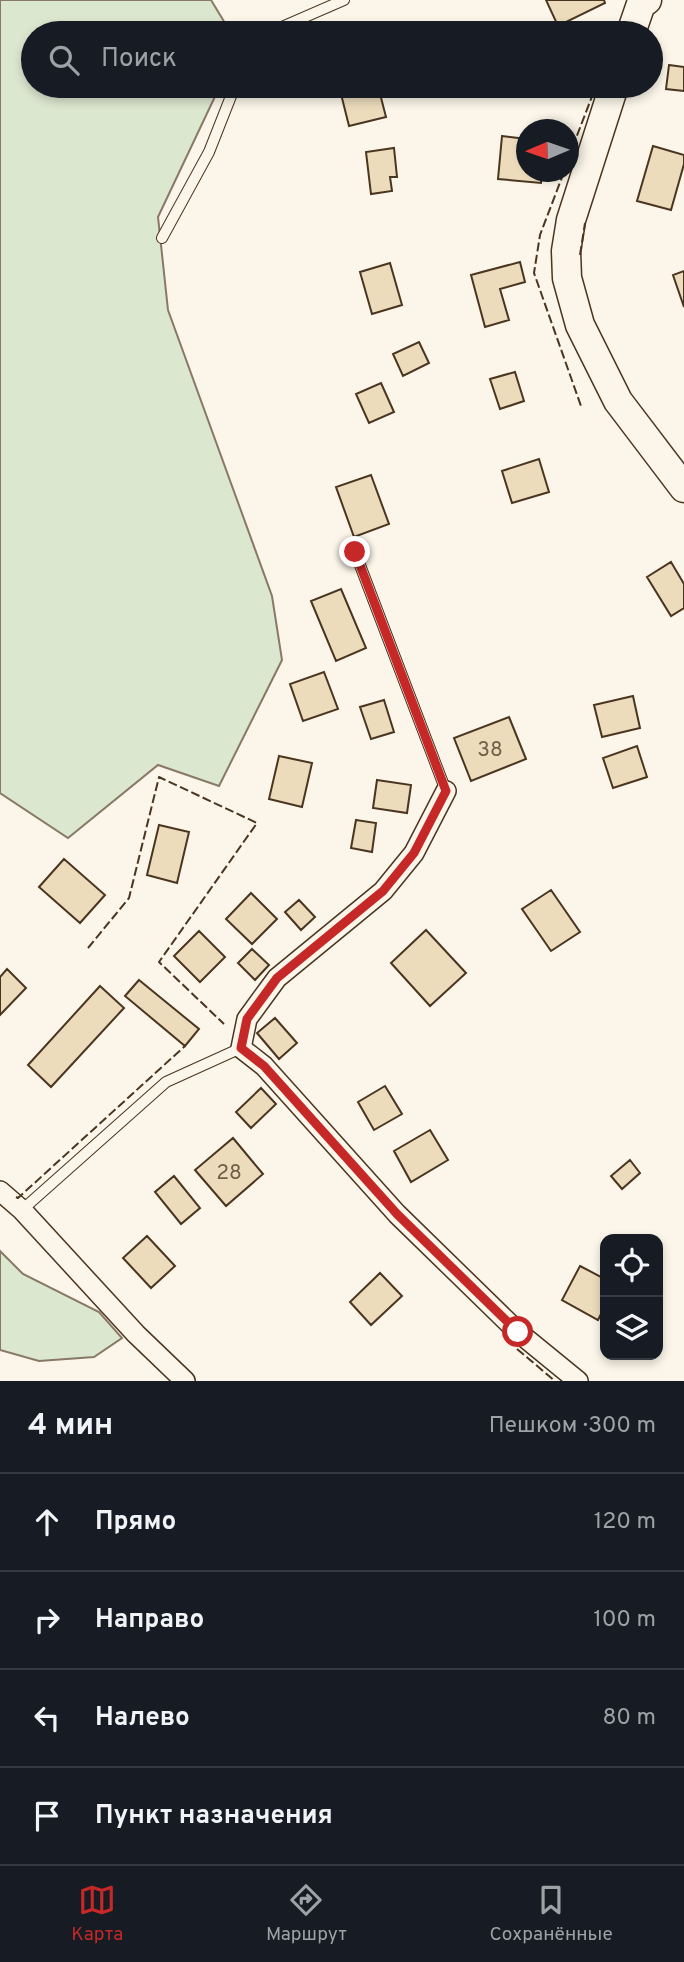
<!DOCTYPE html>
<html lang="ru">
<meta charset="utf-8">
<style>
:root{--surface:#171b24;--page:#20242c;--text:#f1f3f6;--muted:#9ea1a6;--line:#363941;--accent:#c62828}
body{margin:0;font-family:Overpass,sans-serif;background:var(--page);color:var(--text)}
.controls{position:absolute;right:21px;bottom:21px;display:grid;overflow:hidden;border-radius:14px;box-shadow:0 4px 10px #0003}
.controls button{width:63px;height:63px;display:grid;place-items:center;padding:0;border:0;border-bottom:2px solid var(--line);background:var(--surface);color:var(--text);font:35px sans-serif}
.compass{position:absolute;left:516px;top:119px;width:63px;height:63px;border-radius:50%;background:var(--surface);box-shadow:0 4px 10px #0003;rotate:268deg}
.stop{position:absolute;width:21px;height:21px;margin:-16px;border:5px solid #c62828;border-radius:50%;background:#fff}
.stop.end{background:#c62828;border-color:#fff;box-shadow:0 2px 7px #0008}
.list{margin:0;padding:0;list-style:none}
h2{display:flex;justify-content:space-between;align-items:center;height:91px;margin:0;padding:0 28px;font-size:30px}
h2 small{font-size:23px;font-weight:400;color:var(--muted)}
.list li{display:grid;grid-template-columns:46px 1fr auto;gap:21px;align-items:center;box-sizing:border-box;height:98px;padding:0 28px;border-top:2px solid var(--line)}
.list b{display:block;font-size:26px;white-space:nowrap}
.list em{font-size:23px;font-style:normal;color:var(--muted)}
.icon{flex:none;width:38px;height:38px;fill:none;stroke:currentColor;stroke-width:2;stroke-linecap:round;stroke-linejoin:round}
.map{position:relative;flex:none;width:684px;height:1381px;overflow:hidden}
.search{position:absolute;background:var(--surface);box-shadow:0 4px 10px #0003;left:21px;right:21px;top:21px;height:77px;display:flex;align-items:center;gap:18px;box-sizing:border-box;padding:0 24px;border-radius:38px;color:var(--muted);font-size:26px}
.sheet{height:483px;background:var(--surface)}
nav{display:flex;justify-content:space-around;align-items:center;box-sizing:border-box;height:98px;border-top:2px solid var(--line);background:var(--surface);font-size:19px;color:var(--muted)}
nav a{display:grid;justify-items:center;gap:4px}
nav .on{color:var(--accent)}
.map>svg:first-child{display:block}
</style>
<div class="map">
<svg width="684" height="1381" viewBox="0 0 684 1381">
<rect width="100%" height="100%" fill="#fbf6e9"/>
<path fill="#dce7d0" stroke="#887966" stroke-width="2" d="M0,0H211L231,33H33V86H220L158,217L168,310L272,596L282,660L219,786L158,765L68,838L0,793Z
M0,1251L23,1274L99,1312L122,1338L94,1357L39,1361L0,1350Z"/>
<path fill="#ecdcbc" stroke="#4a3520" stroke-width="2" d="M546,0H604L605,3L558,26Z
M669,65L684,67V91L666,89Z
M373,86H378L386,117L349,126L341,94Z
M502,136L526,139V172H542L541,183L498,179Z
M653,146L684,155V164L671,210L637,201Z
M394,148L397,177H390L392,191L371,194L366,152Z
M520,262L525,282L500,289L509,320L485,327L471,275Z
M390,263L402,305L372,314L360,272Z
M684,271V307L673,275Z
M419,342L429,363L403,376L393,354Z
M515,372L524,401L500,409L490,379Z
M381,383L394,412L369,423L356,394Z
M539,459L549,492L512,503L502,471Z
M371,475L389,524L354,537L336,487Z
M671,562L684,584V608L671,616L647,577Z
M341,589L366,648L336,661L311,601Z
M324,672L338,709L303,721L290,684Z
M633,696L640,728L602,737L594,705Z
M384,700L394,732L371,739L360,707Z
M509,717L526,759L471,781L454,738Z
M637,746L647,777L613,788L603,758Z
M279,756L312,763L302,807L269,799Z
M377,780L411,785L407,813L373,808Z
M356,820L376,823L372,852L351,848Z
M159,825L189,832L177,883L147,875Z
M64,859L105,895L80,923L39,887Z
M551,890L580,932L551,951L522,909Z
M251,893L277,919L252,944L226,919Z
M299,900L315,917L301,930L285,912Z
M426,930L466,973L430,1006L391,963Z
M199,931L225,957L200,982L174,956Z
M252,949L269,965L255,980L238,963Z
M7,969L26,988L0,1015V977Z
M139,980L199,1029L185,1046L125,996Z
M100,986L124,1008L51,1087L28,1065Z
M275,1018L297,1043L279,1059L257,1033Z
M385,1086L402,1114L374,1130L358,1102Z
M261,1088L276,1104L251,1128L236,1112Z
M430,1130L448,1160L411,1182L394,1151Z
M233,1138L263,1174L226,1206L195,1170Z
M630,1160L640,1173L622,1189L611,1176Z
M174,1176L200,1208L181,1224L155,1192Z
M147,1236L175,1266L151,1288L123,1258Z
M580,1266L605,1279V1306L598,1320L562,1300Z
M380,1273L402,1296L371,1325L350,1302Z"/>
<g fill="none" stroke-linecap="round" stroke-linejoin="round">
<defs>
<path id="lane" d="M268,33L344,0
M162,238L209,152L235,86
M355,552L446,791
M22,1210L166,1082L241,1048"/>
<path id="street" d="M446,791L414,853L383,891L277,978L247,1019L241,1048L264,1066L397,1214L518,1332L578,1381
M0,1191L22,1210L136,1334L185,1381"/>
<path id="secondary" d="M631,33L641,4L647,0
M614,86L571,220L566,251L567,278L580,325L618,401L684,488"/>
</defs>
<use href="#lane" stroke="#4a3520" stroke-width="12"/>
<use href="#street" stroke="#4a3520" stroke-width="22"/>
<use href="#secondary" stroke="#4a3520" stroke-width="31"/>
<use href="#lane" stroke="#fbf6e9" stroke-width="10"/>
<use href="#street" stroke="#fbf6e9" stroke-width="19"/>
<use href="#secondary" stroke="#fbf6e9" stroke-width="28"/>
<path stroke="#4a3520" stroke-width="2" stroke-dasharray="9 3.5" stroke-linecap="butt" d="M568,159L596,86
M564,172L540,235L534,273L581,406
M580,255L585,223
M88,948L129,898L159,777L257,823L159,962L224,1024
M16,1197L18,1198L185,1046
M517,1349L555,1381"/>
</g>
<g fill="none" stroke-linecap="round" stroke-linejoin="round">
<path stroke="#c62828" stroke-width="9" d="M355,552L446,791L414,853L383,891L277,978L247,1019L241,1048L264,1066L397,1214L518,1332"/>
</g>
<g text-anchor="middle" stroke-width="5" stroke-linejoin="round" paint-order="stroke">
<g font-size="21" fill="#725f47">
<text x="490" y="756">38</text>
<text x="229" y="1179">28</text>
</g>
</g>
</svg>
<div class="controls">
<button><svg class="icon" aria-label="locate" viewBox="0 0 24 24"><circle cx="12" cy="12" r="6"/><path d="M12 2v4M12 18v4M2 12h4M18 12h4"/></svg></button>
<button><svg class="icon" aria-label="layers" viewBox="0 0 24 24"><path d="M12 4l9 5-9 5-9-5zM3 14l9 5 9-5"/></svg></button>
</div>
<svg class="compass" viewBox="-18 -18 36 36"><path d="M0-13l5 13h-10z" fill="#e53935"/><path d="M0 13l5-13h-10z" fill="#9ea1a6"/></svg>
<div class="stop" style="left:518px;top:1332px"></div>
<div class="stop end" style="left:355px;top:552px"></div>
<div class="search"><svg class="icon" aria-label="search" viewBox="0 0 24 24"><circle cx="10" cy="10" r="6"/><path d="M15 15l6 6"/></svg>Поиск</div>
</div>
<section class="sheet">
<h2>4 мин<small>Пешком · 300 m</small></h2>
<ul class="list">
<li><svg class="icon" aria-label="ahead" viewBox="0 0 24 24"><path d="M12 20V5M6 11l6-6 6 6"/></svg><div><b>Прямо</b></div><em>120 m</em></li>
<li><svg class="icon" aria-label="right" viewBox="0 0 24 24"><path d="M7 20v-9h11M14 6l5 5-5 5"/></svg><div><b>Направо</b></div><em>100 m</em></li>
<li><svg class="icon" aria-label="left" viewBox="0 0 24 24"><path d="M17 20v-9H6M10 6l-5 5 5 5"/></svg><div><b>Налево</b></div><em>80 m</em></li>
<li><svg class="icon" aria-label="arrive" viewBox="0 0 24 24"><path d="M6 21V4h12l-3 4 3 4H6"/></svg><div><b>Пункт назначения</b></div></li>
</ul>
</section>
<nav>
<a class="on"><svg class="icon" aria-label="map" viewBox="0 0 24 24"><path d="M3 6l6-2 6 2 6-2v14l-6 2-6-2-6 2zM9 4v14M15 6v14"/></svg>Карта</a>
<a><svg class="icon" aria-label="directions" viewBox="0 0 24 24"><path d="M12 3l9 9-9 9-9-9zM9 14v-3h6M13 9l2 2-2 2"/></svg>Маршрут</a>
<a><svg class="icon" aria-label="saved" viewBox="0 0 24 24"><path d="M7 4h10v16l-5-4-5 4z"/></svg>Сохранённые</a>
</nav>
